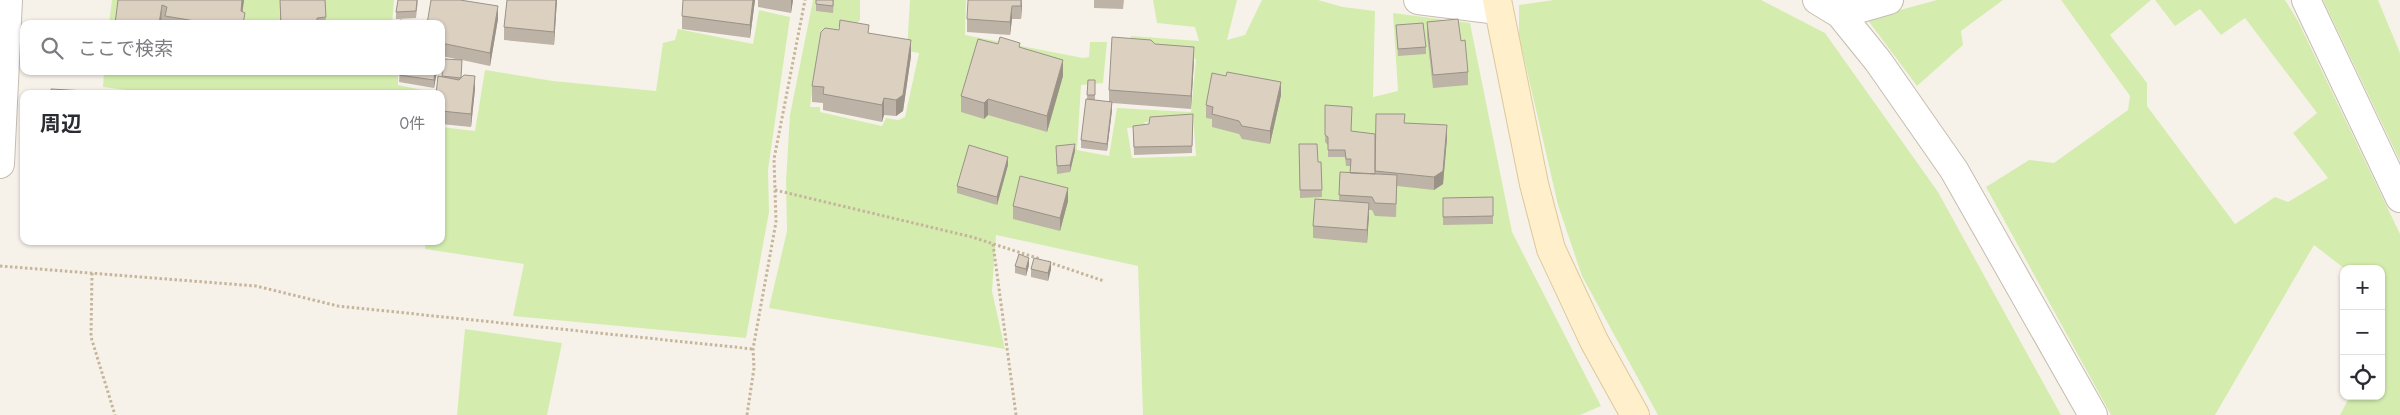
<!DOCTYPE html>
<html lang="ja">
<meta charset="utf-8">
<style>
:root{--surface:#fff;--page:#f2f2f3;--text:#2b2b33;--muted:#7c7c81;--line:#e1e1e2}
body{margin:0;font-family:Jost,"Noto Sans JP",sans-serif;background:var(--page);color:var(--text)}
.controls{position:absolute;right:15px;bottom:15px;display:grid;overflow:hidden;border-radius:10px;box-shadow:0 1px 4px #0004}
.controls button{width:45px;height:45px;display:grid;place-items:center;padding:0;border:0;border-bottom:1px solid var(--line);background:var(--surface);color:var(--text);font:25px sans-serif}
.list{margin:0;padding:0;list-style:none}
h2{display:flex;justify-content:space-between;align-items:center;height:65px;margin:0;padding:0 20px;font-size:21px}
h2 small{font-size:16px;font-weight:400;color:var(--muted)}
.icon{flex:none;width:28px;height:28px;fill:none;stroke:currentColor;stroke-width:2;stroke-linecap:round;stroke-linejoin:round}
.map{position:relative;flex:none;width:2400px;height:415px;overflow:hidden}
.search{position:absolute;background:var(--surface);box-shadow:0 1px 4px #0004;left:20px;top:20px;width:425px;height:55px;display:flex;align-items:center;gap:12px;box-sizing:border-box;padding:0 18px;border-radius:10px;color:var(--muted);font-size:19px}
.panel{position:absolute;background:var(--surface);box-shadow:0 1px 4px #0004;left:20px;top:90px;width:425px;height:155px;border-radius:10px}
.map>svg:first-child{display:block}
</style>
<div class="map">
<svg width="2400" height="415" viewBox="0 0 2400 415">
<rect width="100%" height="100%" fill="#f6f2ea"/>
<path fill="#d4edaf" fill-rule="evenodd" d="M112,0H394L392,24H109Z
M813,0H860V20L854,27H838L836,43L819,41L810,107H820V112L882,126L886,118L898,120L905,117L919,53L907,51L910,0H966L965,35L1083,58L1089,57L1090,42H1107L1103,83L1081,85L1077,150L1109,156L1117,108L1191,112L1196,59L1130,47L1131,36L1199,41L1195,27L1157,23L1153,0H1237L1227,40L1245,35L1262,0H1318L1343,7L1375,11L1373,97L1398,91L1393,13L1470,23L1512,232L1601,406L1580,415H1143L1138,266L996,235L992,291L1005,349L769,308L787,231L786,181L790,115ZM1193,115L1196,156L1132,158L1127,128L1144,127L1145,122L1190,119Z
M1554,0H1761L1825,33L1938,192L2061,415H1658L1582,276L1558,205L1519,36V5Z
M1937,0H2003L1961,31L1963,45L1917,86L1867,19Z
M2061,0H2151L2110,35L2147,83V106L2235,224L2275,197L2288,202L2328,178L2293,133L2317,113L2245,18L2221,35L2200,9L2175,26L2155,0H2285L2298,21L2400,234V415H2340L2350,396H2381V269H2345L2314,245L2215,415H2111L1986,187L2029,160L2054,163L2128,110L2130,96Z
M2323,0H2378L2400,53V161Z
M759,10L790,17L768,170L769,212L746,338L513,316L524,264L425,249L426,241H441V127L475,131L485,70L553,81L656,91L663,43L675,40L678,29L753,44Z
M104,71H398V85L432,92L158,94L103,87Z
M465,329L562,343L547,415H457Z"/>
<g fill="none" stroke-linecap="round" stroke-linejoin="round">
<defs>
<path id="street" d="M1418,0L1498,10
M1817,0L1840,14L1878,61L1954,170L2093,415
M2306,0L2400,198
M1840,14L1889,0
M0,164L8,0"/>
<path id="secondary" d="M1497,0L1534,184L1551,249L1594,341L1635,415"/>
</defs>
<use href="#street" stroke="#c6bcae" stroke-width="30"/>
<use href="#secondary" stroke="#ddc798" stroke-width="30"/>
<path stroke="#c6b59b" stroke-width="3" stroke-dasharray="2.5 2.5" stroke-linecap="butt" d="M775,190L972,237L1040,259
M993,244L1016,415
M1048,262L1104,281
M0,266L256,286L338,306L753,349
M92,273L91,337L115,415
M747,415L754,368L753,349L776,222L774,159L805,0"/>
<use href="#street" stroke="#fff" stroke-width="28"/>
<use href="#secondary" stroke="#fff0cb" stroke-width="28"/>
</g>
<path fill="#bdb3a6" d="M118,0H244L242,12L245,24H165V22L162,21L161,24H115Z
M280,0H325L326,24H280Z
M418,0L416,18L396,19V12Z
M507,0H557L554,45L504,40V27Z
M755,0L750,38L682,29V16Z
M758,0H793L791,13L758,7Z
M816,0H834L833,13L816,11Z
M1022,0L1021,19H1012L1010,35L967,32V19Z
M1094,0H1124L1123,9L1094,8Z
M498,19L490,66L462,60L461,77L475,89L471,127L441,124V94L442,76L461,60L441,56V24Z
M1427,22L1461,41L1468,72V85L1433,88L1427,35Z
M1396,25L1426,47V54L1398,56Z
M839,30L869,34L911,56L903,111L896,116L884,115L882,122L823,110V103L812,102V86Z
M998,44L1020,48L1063,76L1047,132L988,115L984,119L961,112V96Z
M1155,44L1194,60L1191,109L1112,103V110L1107,151L1081,148V140L1087,99L1088,80H1095V100L1109,102V90Z
M400,71H437L434,88L399,82Z
M1281,95L1270,144L1242,139L1239,134L1212,127V119L1206,118V105Z
M1325,105L1351,131L1375,134L1405,123L1447,138L1443,184L1434,190L1397,186L1396,217L1375,216L1372,210H1369L1367,243L1313,238V226L1339,201L1340,172L1350,173V166H1346L1345,157H1328V145L1325,142Z
M1193,122L1192,153L1134,155L1133,133Z
M1299,144L1318,162H1321L1322,197L1300,198Z
M1056,146L1075,151L1070,172L1057,174Z
M1008,165L997,205L957,193V186Z
M1493,197V224L1443,225V198Z
M1068,201L1060,231L1013,219V206Z
M1029,265L1026,276L1015,273V266Z
M1031,269H1051L1048,281L1031,277Z"/>
<path fill="#9a9287" d="M242,0H244L241,24V11Z
M556,0H557L554,45V32Z
M753,0H755L750,38V25Z
M791,0H793L791,13Z
M1021,0L1022,6L1021,19Z
M162,5L161,24H159Z
M498,6V19L490,66V53Z
M1012,6V19L1010,35V22Z
M911,40V56L903,111L896,116V100Z
M1194,47V60L1191,109V96Z
M1063,60V76L1047,132V116Z
M435,71H437L434,88V80Z
M475,76V89L471,127V114Z
M1281,82V95L1270,144V131Z
M884,98V115L882,122V105Z
M988,99V115L984,119V103Z
M1112,102V110L1107,151V144Z
M1447,125V138L1443,184L1434,190V177Z
M1075,144V151L1070,172V165Z
M1008,157V165L997,205V197Z
M1068,188V201L1060,231V218Z
M1369,203V216L1367,243V230Z
M1029,258V265L1026,276V269Z
M1051,262V269L1048,281V273Z"/>
<path fill="#dcd0c1" stroke="#9a9287" d="M118,0H242L241,11L245,13L243,24H213L165,16L167,7L162,5L159,24H115Z
M280,0H325L326,17L317,18V24H281Z
M398,0H417L416,11L396,12Z
M431,0H460L498,6L490,53L441,43V24H427Z
M507,0H556L554,32L504,27Z
M683,0H753L750,25L682,16Z
M816,0H833V6L816,4Z
M968,0H1021V6H1012L1010,22L967,19Z
M1458,19L1461,41L1465,40L1468,72L1433,75L1427,22Z
M400,20L422,24H399Z
M840,20L869,25L868,33L911,40L903,95L896,100L884,98L882,105L823,94L824,87L812,86L821,32L825,28L839,30Z
M1423,23L1426,47L1398,49L1396,25Z
M1000,37L1020,43L1019,47L1063,60L1047,116L988,99L984,103L961,96L978,39L998,44Z
M1112,37L1151,40L1155,44L1194,47L1191,96L1109,90Z
M444,59L462,60L461,78L442,76Z
M400,71H435L434,80L399,75Z
M1227,72L1281,82L1270,131L1242,126L1239,121L1212,114L1213,107L1206,105L1212,73L1226,76Z
M464,75L475,76L471,114L441,111V94H436L438,76L459,80Z
M1088,80H1095V95H1087Z
M51,89L86,91V94H51Z
M1086,99L1112,102L1107,144L1081,140Z
M1325,105L1352,107L1351,131L1375,134V174L1350,173L1351,159H1346L1345,150H1328V137L1325,135Z
M1193,114L1192,146L1134,147L1133,126L1149,124L1150,117Z
M1376,114H1405L1404,123L1447,125L1443,171L1434,177L1375,171Z
M1075,144L1070,165L1057,166L1056,146Z
M1299,144H1317L1318,162H1321L1322,190H1300Z
M969,145L1008,157L997,197L957,186Z
M1340,172L1397,175L1396,204L1375,203L1372,197L1339,195Z
M1020,176L1068,188L1060,218L1013,206Z
M1493,197V216L1443,217V198Z
M1315,199L1369,203L1367,230L1313,226Z
M1019,254L1029,258L1026,269L1015,266Z
M1034,258L1051,262L1048,273L1031,269Z"/>
</svg>
<div class="controls">
<button>+</button>
<button>−</button>
<button><svg class="icon" aria-label="locate" viewBox="0 0 24 24"><circle cx="12" cy="12" r="6"/><path d="M12 2v4M12 18v4M2 12h4M18 12h4"/></svg></button>
</div>
<div class="search"><svg class="icon" aria-label="search" viewBox="0 0 24 24"><circle cx="10" cy="10" r="6"/><path d="M15 15l6 6"/></svg>ここで検索</div>
<section class="panel">
<h2>周辺<small>0件</small></h2>
<ul class="list">
</ul>
</section>
</div>
